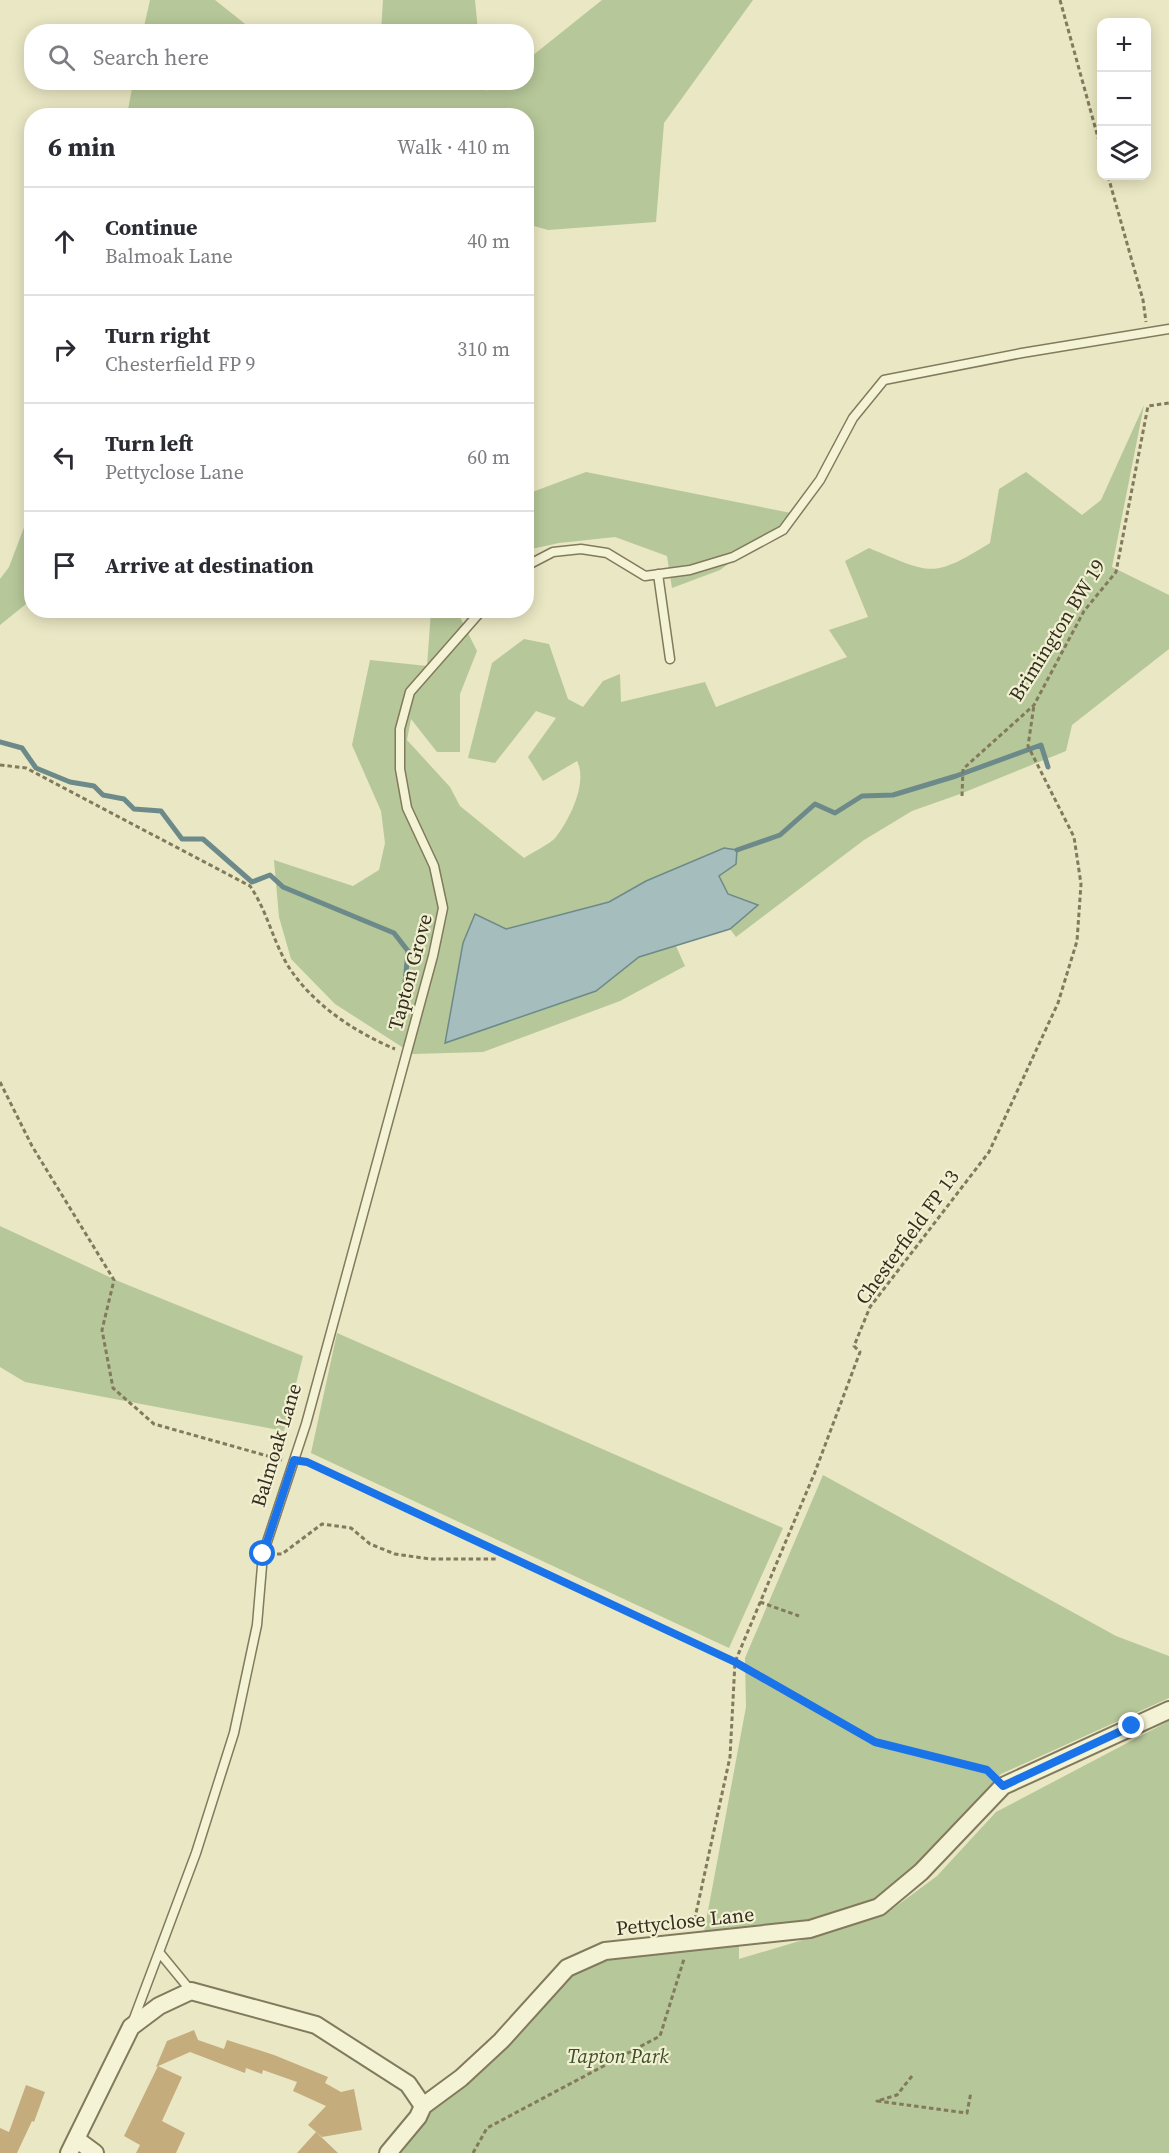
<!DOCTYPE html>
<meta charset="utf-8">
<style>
:root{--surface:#fff;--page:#f2f2f3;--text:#2b2b33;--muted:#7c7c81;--line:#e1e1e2}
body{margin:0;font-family:"Source Serif 4",serif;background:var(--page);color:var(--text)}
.controls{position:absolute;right:18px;top:18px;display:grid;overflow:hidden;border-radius:12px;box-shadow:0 3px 15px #0003}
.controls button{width:54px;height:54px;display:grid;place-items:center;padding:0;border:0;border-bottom:2px solid var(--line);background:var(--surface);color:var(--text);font:30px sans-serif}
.stop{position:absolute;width:18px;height:18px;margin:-14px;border:4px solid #1a73e8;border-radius:50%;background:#fff}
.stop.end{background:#1a73e8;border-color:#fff;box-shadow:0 2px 6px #0008}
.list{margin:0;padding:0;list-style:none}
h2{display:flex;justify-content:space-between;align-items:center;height:78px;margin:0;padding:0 24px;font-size:26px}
h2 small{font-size:20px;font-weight:400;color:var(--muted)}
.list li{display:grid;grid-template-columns:39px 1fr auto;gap:18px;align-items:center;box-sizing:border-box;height:108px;padding:0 24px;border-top:2px solid var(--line)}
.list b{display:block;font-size:22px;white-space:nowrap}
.list p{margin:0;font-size:20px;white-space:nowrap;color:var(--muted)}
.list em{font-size:20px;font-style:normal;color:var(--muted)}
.icon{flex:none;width:33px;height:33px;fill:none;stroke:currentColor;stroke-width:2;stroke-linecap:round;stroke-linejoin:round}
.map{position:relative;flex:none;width:1169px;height:2153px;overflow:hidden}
.search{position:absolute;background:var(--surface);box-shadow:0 3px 15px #0003;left:24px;top:24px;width:510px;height:66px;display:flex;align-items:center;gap:15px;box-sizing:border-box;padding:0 21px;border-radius:24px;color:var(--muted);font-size:22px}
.panel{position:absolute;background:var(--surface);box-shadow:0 3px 15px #0003;left:24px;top:108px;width:510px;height:510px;border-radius:24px}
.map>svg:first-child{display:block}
</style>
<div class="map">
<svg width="1169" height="2153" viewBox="0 0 1169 2153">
<rect width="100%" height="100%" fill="#eae7c4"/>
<path fill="#b6c799" d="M150,0H215L254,31H143Z
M383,0H475L478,31H381Z
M602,0H753L664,123L656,222L548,230L527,224L526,116L127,115L133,83L485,82L486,91L498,83L526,82L527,60Z
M1144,405L1112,567L1169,595V649L1072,725L1066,751L960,794L912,811L864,840L736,937L730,929L757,905L728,894L718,876L736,864L724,848L646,881L609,902L506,929L445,1042L596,991L639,957L676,946L685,966L620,1001L483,1052L413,1054L335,1004L291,959L279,917L274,860L353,886L379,870L385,843L381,811L352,745L370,660L427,666L431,611H457L477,651L460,694V752H437L411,719L407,740L450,787L460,806L524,858C534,851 549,845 556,837C570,819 588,782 577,761L543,781L528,757L556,718L536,711L495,763L468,758L492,663L524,639L549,644L568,699L583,707L603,681L620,674L621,702L705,682L716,707L847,657L829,630L868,617L845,561L869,548C931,574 932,579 990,543L999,489L1026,472L1082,515L1101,500Z
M586,472L796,514L720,570L672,588L667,556L615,537L559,543L527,550V494Z
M31,509V593L26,604L0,625V579L9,567Z
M0,1226L118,1281L303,1356L284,1431L25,1382L0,1367Z
M337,1333L783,1528L729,1648L311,1453Z
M823,1475L1116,1636L1169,1656V1698L1001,1774L919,1863L876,1900L809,1923L704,1932L746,1707L745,1658Z
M1169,1721V2153H388L567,1968L605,1951L739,1937V1959L883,1916L937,1876L996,1812Z"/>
<path fill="#a5bdbc" stroke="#6d8a8a" stroke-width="1.5" d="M724,848L737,850L736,864L719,876L728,894L758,905L730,929L639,957L596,991L445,1043L463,943L475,914L506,929L609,902L646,881Z"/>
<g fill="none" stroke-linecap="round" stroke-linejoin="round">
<path stroke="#6d8a8a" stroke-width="5" d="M0,742L22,748L36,768L70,782L94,786L103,795L124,799L134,809L161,811L182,839H203L252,882L270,875L283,887L394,933L408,951L403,1004
M737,850L780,835L815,804L835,813L862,796L893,795L956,776L1041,745L1048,767"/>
</g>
<path fill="#c4ac7d" d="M194,2030L198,2040L224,2049L227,2040L274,2055L328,2077L325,2083L341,2092L354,2089L362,2130L322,2137L308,2125L326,2106L293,2091L297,2082L263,2070L262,2074L246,2068L245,2073L190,2052L156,2067L167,2041Z
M158,2066L182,2077L162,2121L185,2133L176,2153H136L140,2145L124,2136Z
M26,2085L45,2092L34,2122L32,2121L17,2153H0V2128L9,2132Z
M316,2132L338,2153H297Z"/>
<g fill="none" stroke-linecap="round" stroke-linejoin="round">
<defs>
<path id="lane" d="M526,566L553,552L581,549L607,553L645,576L690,570L733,557L783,530L820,480L853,418L884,380L1022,353L1169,329
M658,574L670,659
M191,1991L159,1952L196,1853L234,1733L257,1625L263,1554L306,1424L433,956L443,908L434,866L407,808L400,769V729L410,692L482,610
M133,2021L159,1952"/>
<path id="street" d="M76,2139L95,2153
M69,2153L131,2027L159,2006L191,1991L316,2025L408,2084L423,2106
M388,2153L418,2117L423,2106L461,2078L501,2041L567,1968L605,1951L810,1929L879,1907L921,1872L1003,1786L1169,1710"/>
</defs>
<use href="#lane" stroke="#827a5c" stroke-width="11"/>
<use href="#street" stroke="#827a5c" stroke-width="20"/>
<path stroke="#827a5c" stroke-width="3" stroke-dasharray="4.5 3" stroke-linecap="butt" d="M1060,0L1102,152
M1108,176L1143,300L1146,322
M0,765L26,768L250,886C268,912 273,943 290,969C315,1006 355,1032 395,1049
M962,796L963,769L1034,705L1084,611L1116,572L1148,406L1169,403
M0,1082L32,1146L114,1280L102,1330L113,1388L154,1424L282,1460
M307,1462L735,1662L875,1742L988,1770L992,1774
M277,1554H282L322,1524L351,1528L370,1544L395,1554L430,1559H496
M760,1602L799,1616
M693,1927L730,1757L735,1662L815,1472L860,1352L854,1346L870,1307L989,1152L1058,1003L1077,941L1081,884L1074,837L1028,746L1034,705
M912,2076L897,2095L877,2101L967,2113L971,2092
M473,2153L487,2128L660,2036L684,1959"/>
<use href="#lane" stroke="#f5f3d6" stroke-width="8"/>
<use href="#street" stroke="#f5f3d6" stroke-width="16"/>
</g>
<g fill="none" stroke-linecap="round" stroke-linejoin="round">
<path stroke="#1a73e8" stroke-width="8" d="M263,1554L294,1460L307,1462L735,1662L875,1742L987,1770L1003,1786L1132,1726"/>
</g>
<g text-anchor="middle" stroke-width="4.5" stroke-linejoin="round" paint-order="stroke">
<g font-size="20" fill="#342e1f" stroke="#f2f0d2">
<text transform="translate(1057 630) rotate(-58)" y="7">Brimington BW 19</text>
<text transform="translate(410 972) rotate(-75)" y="7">Tapton Grove</text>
<text transform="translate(907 1237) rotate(-54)" y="7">Chesterfield FP 13</text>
<text transform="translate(276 1445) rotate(-73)" y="7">Balmoak Lane</text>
<text transform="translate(685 1921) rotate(-6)" y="7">Pettyclose Lane</text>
</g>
<g font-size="20" font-style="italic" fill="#3b4e27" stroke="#f2f0d2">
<text x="618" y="2063">Tapton Park</text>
</g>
</g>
</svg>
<div class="controls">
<button>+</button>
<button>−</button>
<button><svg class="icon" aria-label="layers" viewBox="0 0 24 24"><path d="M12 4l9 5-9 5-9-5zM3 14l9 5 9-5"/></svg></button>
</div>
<div class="stop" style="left:263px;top:1554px"></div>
<div class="stop end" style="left:1132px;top:1726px"></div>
<div class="search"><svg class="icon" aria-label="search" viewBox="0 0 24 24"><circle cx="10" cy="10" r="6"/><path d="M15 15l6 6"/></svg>Search here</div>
<section class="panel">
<h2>6 min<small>Walk · 410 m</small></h2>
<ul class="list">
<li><svg class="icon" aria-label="ahead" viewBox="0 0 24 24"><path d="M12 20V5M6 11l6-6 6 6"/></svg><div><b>Continue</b><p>Balmoak Lane</p></div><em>40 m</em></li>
<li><svg class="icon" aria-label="right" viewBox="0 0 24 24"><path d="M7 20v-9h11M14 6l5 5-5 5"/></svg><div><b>Turn right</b><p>Chesterfield FP 9</p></div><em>310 m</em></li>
<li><svg class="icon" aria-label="left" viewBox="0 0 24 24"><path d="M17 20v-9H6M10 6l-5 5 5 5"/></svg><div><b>Turn left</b><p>Pettyclose Lane</p></div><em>60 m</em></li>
<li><svg class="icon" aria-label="arrive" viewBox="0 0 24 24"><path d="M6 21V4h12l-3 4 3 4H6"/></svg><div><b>Arrive at destination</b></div></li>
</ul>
</section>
</div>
